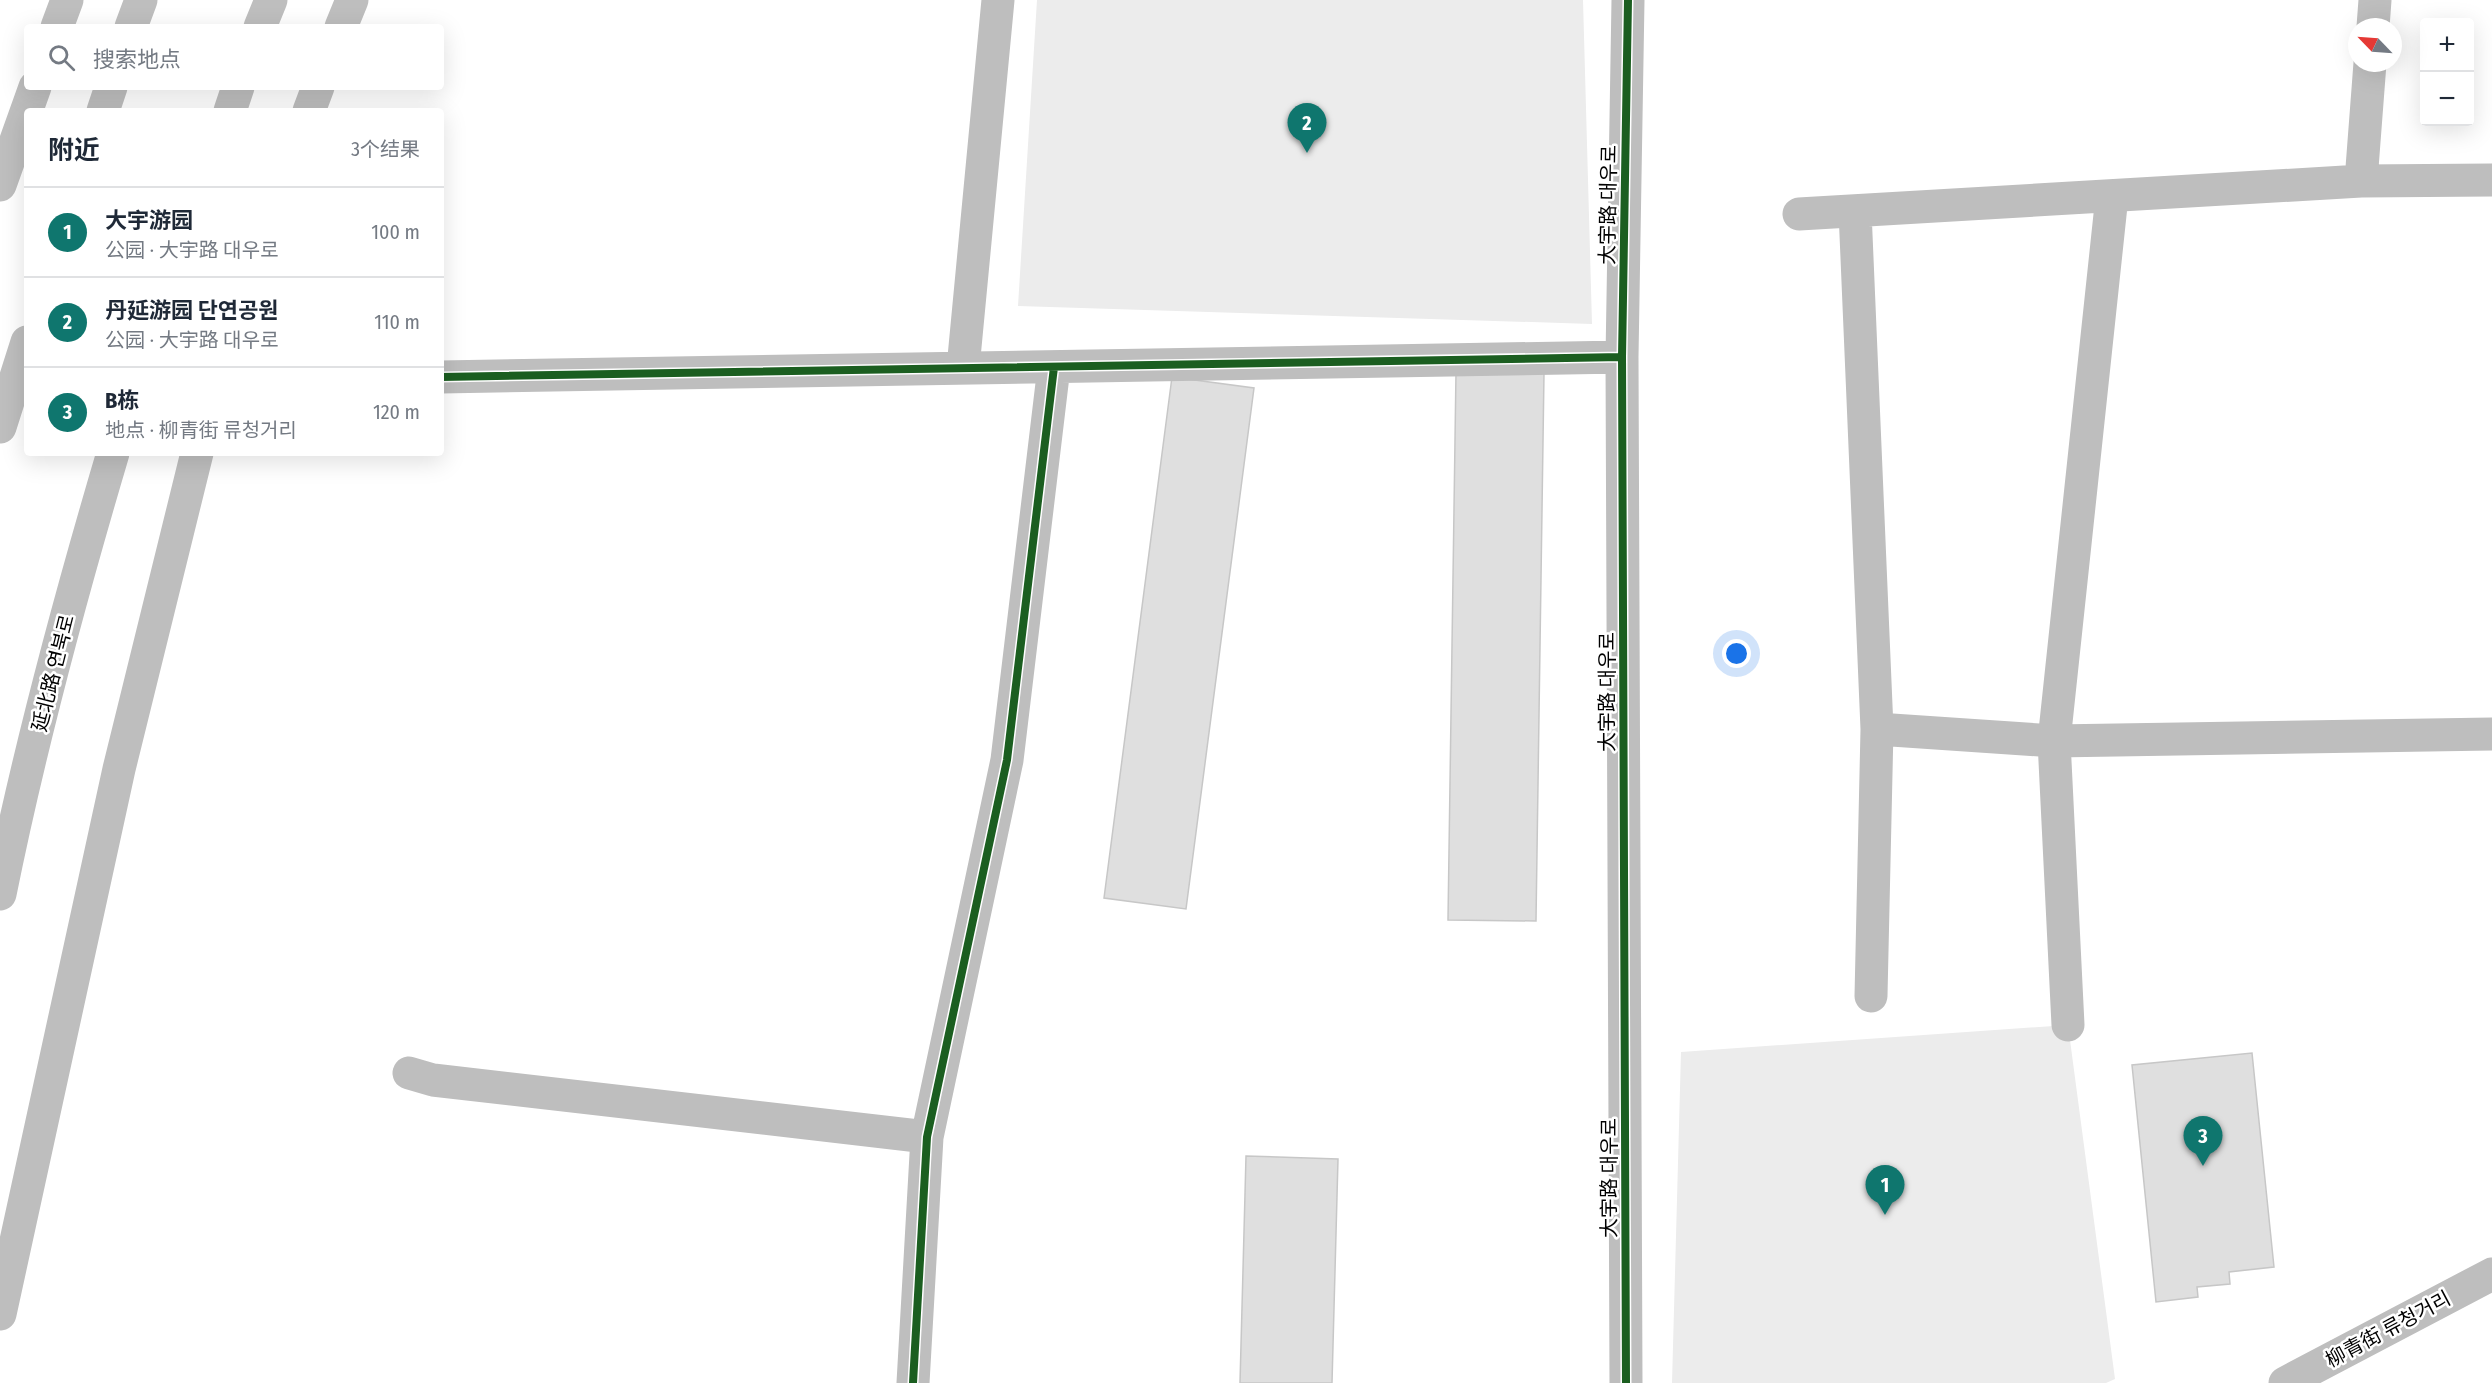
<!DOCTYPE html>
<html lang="zh">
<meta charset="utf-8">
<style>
:root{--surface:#fff;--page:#f2f2f3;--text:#1f2937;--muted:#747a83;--line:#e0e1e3;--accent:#0f766e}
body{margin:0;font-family:"Fira Sans Condensed","Noto Sans SC","Noto Sans KR",sans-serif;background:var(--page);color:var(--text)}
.controls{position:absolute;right:18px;top:18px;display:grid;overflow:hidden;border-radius:6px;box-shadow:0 6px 24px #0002}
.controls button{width:54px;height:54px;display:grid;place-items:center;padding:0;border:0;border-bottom:2px solid var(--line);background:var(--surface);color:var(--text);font:30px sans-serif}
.compass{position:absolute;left:2348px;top:18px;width:54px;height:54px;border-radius:50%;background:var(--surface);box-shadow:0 6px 24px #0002;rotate:295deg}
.you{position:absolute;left:1737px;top:654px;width:21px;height:21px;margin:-15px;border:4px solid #fff;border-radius:50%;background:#1a73e8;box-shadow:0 0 0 9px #1a73e833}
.badge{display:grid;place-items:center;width:39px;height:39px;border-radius:50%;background:var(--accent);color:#fff;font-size:20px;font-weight:700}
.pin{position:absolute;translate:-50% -50px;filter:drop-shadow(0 2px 3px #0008)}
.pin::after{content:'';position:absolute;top:32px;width:21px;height:18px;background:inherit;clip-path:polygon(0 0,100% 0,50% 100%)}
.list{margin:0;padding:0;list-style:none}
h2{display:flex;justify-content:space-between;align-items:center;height:78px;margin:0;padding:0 24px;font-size:26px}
h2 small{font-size:20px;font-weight:400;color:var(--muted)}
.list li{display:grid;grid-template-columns:39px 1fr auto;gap:18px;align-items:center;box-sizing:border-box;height:90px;padding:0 24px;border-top:2px solid var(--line)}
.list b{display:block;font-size:22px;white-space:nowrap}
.list p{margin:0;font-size:20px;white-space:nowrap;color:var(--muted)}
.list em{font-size:20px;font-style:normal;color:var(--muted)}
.icon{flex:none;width:33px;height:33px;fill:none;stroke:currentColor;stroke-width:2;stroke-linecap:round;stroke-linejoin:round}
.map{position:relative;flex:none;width:2492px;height:1383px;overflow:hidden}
.search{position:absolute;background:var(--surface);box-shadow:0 6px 24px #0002;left:24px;top:24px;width:420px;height:66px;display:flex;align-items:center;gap:15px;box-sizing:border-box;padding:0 21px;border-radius:6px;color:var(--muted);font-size:22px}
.panel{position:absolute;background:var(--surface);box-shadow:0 6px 24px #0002;left:24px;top:108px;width:420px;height:348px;border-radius:6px}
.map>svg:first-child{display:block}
</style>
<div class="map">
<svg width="2492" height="1383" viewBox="0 0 2492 1383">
<rect width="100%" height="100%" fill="#fff"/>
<path fill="#ececec" d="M1037,0H1583L1592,324L1018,306Z
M2068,1025L2115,1379L2106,1383H1672L1681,1052Z"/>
<path fill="#dfdfdf" stroke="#c7c7c7" stroke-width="1.5" d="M1456,372L1544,373L1536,921L1448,920Z
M1172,377L1254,388L1186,909L1104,898Z
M2252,1053L2274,1267L2229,1272L2230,1284L2197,1287L2198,1297L2156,1302L2132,1065Z
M1246,1156L1338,1159L1332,1383H1240Z"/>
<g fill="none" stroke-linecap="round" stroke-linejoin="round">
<path stroke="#bebebe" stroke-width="33" d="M57,27L67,0
M341,27L352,0
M2373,27L2375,0
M309,111L318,87
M2361,181L2370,63
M0,185L35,87
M1855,211L1877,729L1871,996
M1799,214L2361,181L2492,180
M963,368L998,0
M441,377L1622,357
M1877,729L2054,741L2492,734
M2068,1025L2054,741L2112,196
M409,1073L433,1080L927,1137
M0,1314L119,769L197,453
M913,1383L927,1137L1007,760L1054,367
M1626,1383L1622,357L1628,0
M2285,1383L2492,1274"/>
<path stroke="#bebebe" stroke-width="33" d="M131,27L141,0
M260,27L271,0
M103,111L111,87
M230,111L238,87
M0,427L27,342
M0,894C30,745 70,598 113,453"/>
<defs>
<path id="cycleway" d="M441,377L1622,357
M913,1383L927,1137L1007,760L1054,367
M1626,1383L1622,357L1628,0"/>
</defs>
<use href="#cycleway" stroke="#fff" stroke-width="11"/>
<use href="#cycleway" stroke="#1b5e20" stroke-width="8"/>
</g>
<g text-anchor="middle" stroke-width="5" stroke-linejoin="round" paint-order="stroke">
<g font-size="20" fill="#000" stroke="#fff">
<text transform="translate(1608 205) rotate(-89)" y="7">大宇路 대우로</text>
<text transform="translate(53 673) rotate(-76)" y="7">延北路 연북로</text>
<text transform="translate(1607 692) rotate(-90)" y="7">大宇路 대우로</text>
<text transform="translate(1609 1178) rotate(-90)" y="7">大宇路 대우로</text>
<text transform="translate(2388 1329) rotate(-28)" y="7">柳青街 류청거리</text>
</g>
</g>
</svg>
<div class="controls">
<button>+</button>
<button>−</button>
</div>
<svg class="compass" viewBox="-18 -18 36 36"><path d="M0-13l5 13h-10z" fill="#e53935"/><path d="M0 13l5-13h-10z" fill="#747a83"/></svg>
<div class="you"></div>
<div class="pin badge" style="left:1885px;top:1215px">1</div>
<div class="pin badge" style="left:1307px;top:153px">2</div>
<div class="pin badge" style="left:2203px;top:1166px">3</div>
<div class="search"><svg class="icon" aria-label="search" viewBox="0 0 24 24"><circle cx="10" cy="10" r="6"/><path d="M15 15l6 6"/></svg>搜索地点</div>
<section class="panel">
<h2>附近<small>3个结果</small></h2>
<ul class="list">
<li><span class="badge">1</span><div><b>大宇游园</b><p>公园 · 大宇路 대우로</p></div><em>100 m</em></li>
<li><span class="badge">2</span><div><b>丹延游园 단연공원</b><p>公园 · 大宇路 대우로</p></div><em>110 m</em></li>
<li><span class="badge">3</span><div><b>B栋</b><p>地点 · 柳青街 류청거리</p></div><em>120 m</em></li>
</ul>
</section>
</div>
